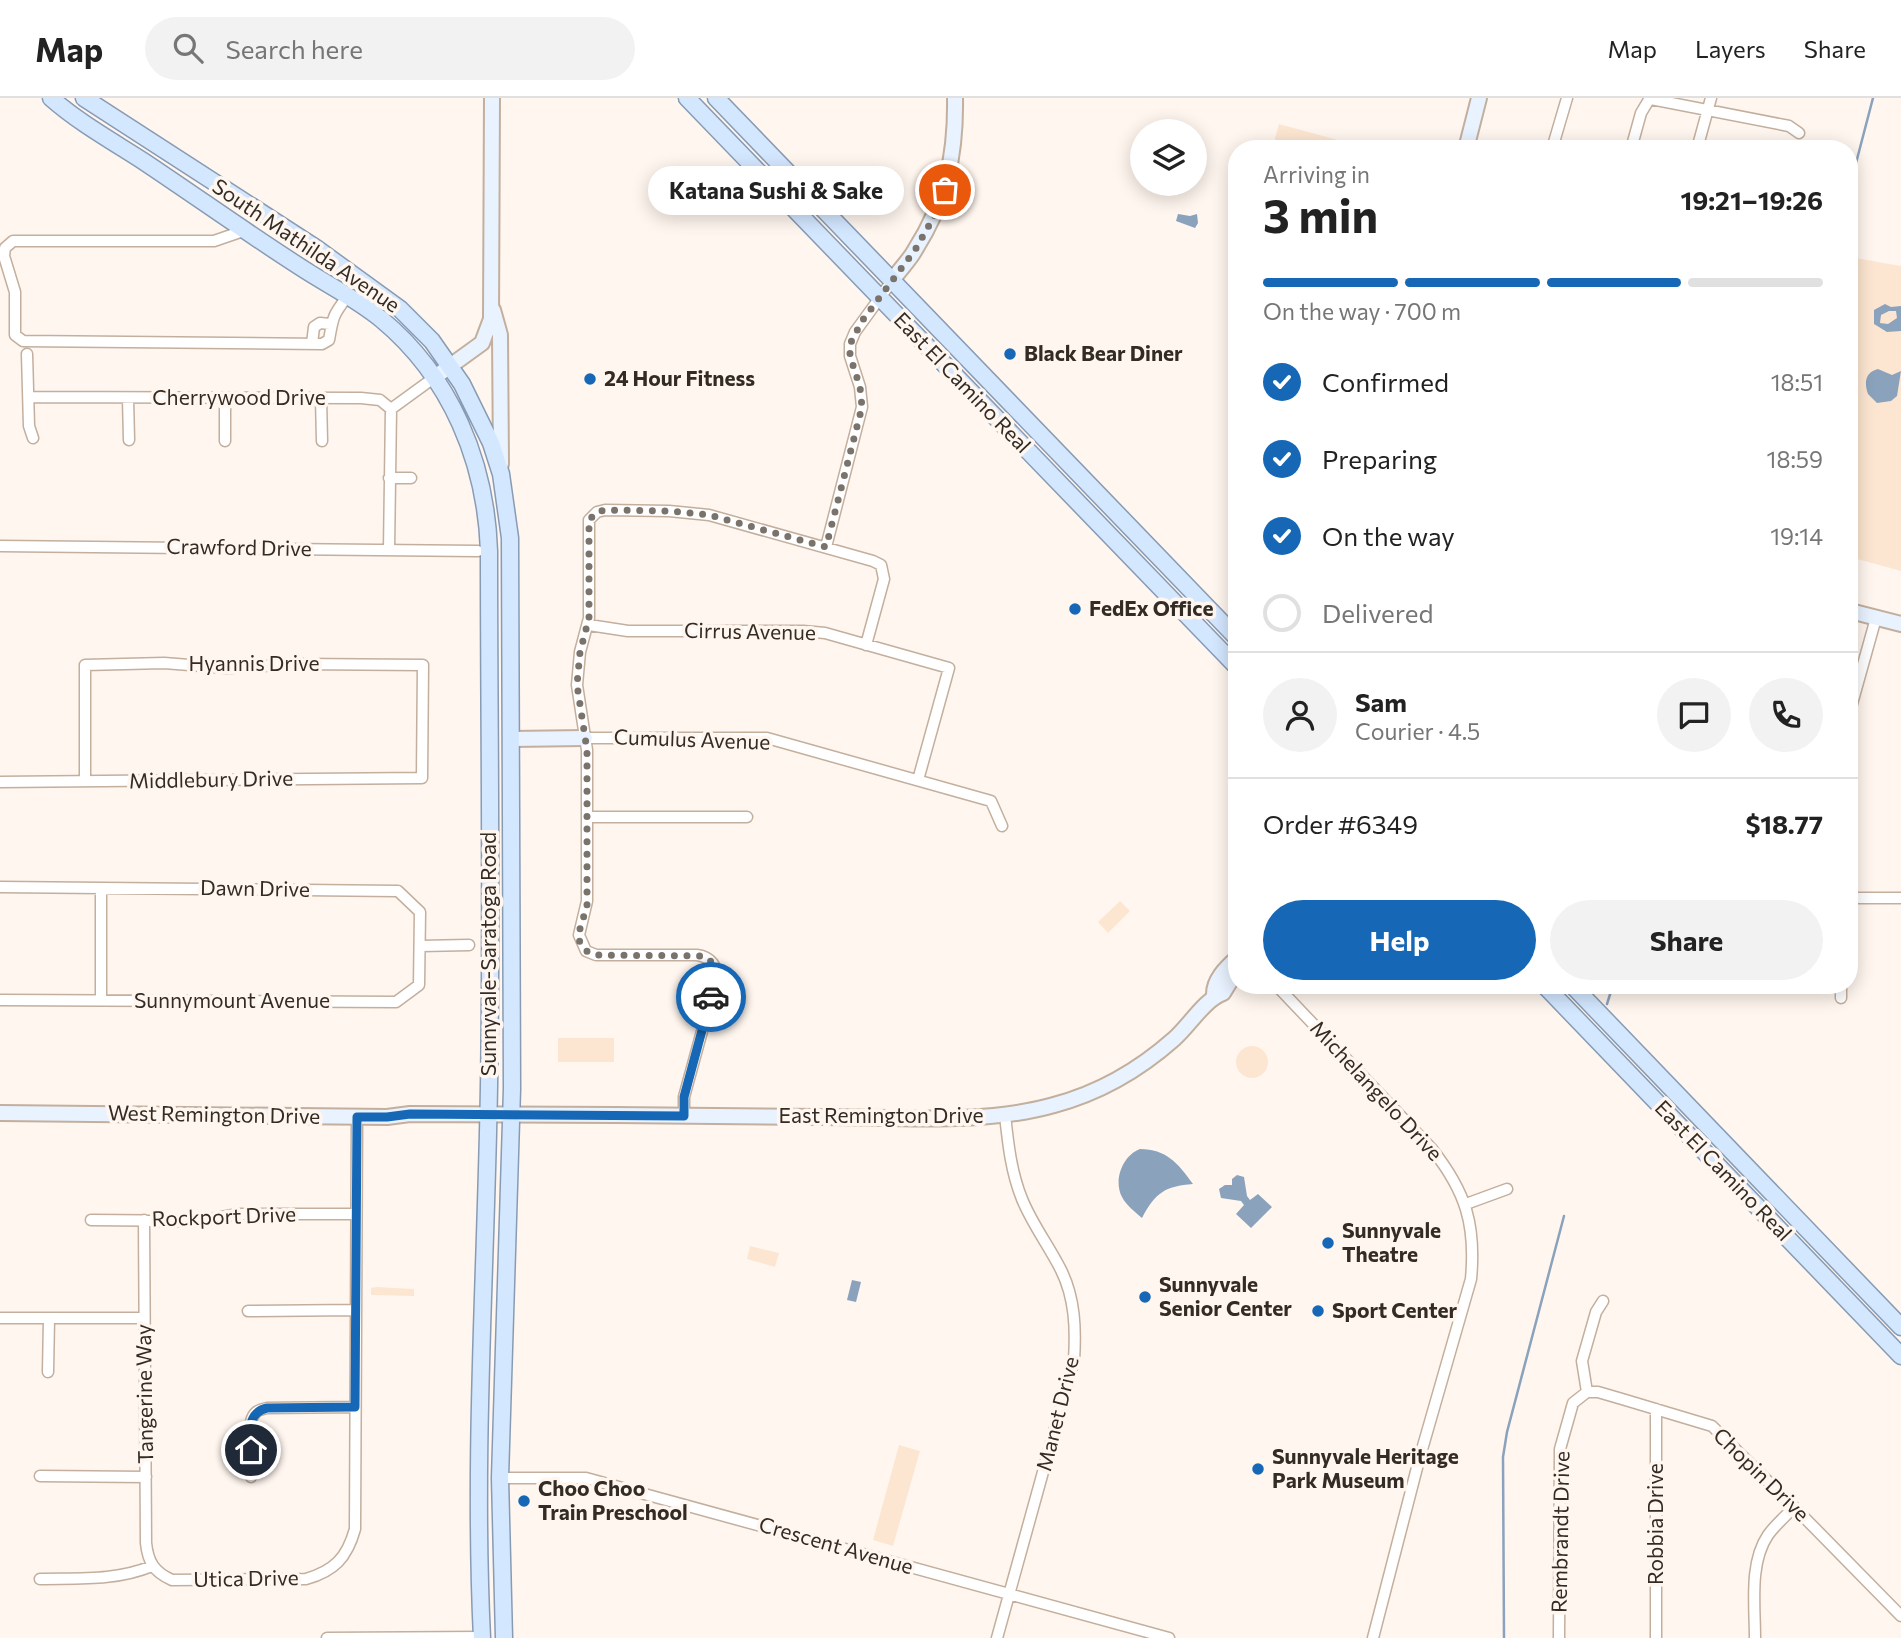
<!DOCTYPE html>
<meta charset="utf-8">
<style>
:root{--surface:#fff;--page:#f2f2f2;--text:#222;--muted:#767676;--line:#e0e0e0;--accent:#1668b6}
body{margin:0;font-family:Commissioner,sans-serif;background:var(--page);color:var(--text);height:100vh;display:flex;flex-direction:column;font-size:26px;white-space:nowrap}
*{box-sizing:border-box;margin:0}
p{font-size:23px;color:var(--muted)}
.icon{flex:none;width:38px;height:38px;fill:none;stroke:currentColor;stroke-width:2;stroke-linecap:round;stroke-linejoin:round}
.map{position:relative;flex:1;overflow:hidden}
.details{position:absolute;left:1228px;top:42px;width:630px;height:854px;display:flex;flex-direction:column;background:var(--surface);border-radius:28px;box-shadow:0 4px 18px #0003}
.details>*{flex:none}
.fabs{position:absolute;left:1130px;top:21px;display:grid;gap:14px}
.fabs a{display:grid;place-items:center;width:77px;height:77px;border-radius:50%;background:var(--surface);box-shadow:0 4px 18px #0003;font-size:35px}
.pin{position:absolute;display:grid;place-items:center;width:60px;height:60px;color:#fff;margin:-30px;border:4px solid #fff;border-radius:50%;box-shadow:0 2px 7px #0007}
.courier{position:absolute;display:grid;place-items:center;width:70px;height:70px;margin:-35px;border:5px solid #1668b6;border-radius:50%;background:#fff;color:#222;box-shadow:0 2px 9px #0007}
.bubble{position:absolute;height:49px;border-radius:24px;background:var(--surface);box-shadow:0 4px 18px #0003;font-size:23px;font-weight:700;line-height:49px;text-align:center}
.overview em{font-style:normal;font-weight:700}
.overview div{display:flex;flex-direction:column-reverse}
.overview{display:flex;align-items:center;justify-content:space-between;height:119px;padding:0 35px}
h1{font-size:46px;font-weight:700;line-height:52px}
.bar{display:grid;grid-template-columns:repeat(4,1fr);gap:10px 7px;align-content:center;height:84px;padding:0 35px}
.bar i{height:9px;border-radius:5px;background:var(--line)}
.bar .on{background:var(--accent)}
.bar p{grid-column:span 4}
.line{display:flex;align-items:center;gap:18px;padding:0 35px;border-top:2px solid var(--line)}
.line div{flex:1}
.round{display:grid;place-items:center;flex:none;width:74px;height:74px;border-radius:37px;background:var(--page)}
ol{padding:0 35px;list-style:none}
li{display:flex;align-items:center;gap:21px;height:77px}
li p{margin-inline-start:auto}
li .icon{padding:7px;border-radius:50%;background:var(--accent);color:#fff;stroke-width:4}
li:last-child{color:var(--muted)}
li i{width:38px;height:38px;border:4px solid var(--line);border-radius:50%}
.primary-button{display:flex;gap:14px;margin-top:auto;padding:14px 35px}
.primary-button a{flex:1;height:80px;border-radius:42px;background:var(--accent);color:#fff;font-size:28px;font-weight:700;line-height:80px;text-align:center}
.primary-button a+a{background:var(--page);color:var(--text)}
header{display:flex;align-items:center;gap:42px;box-sizing:border-box;height:98px;padding:0 35px;background:var(--surface);border-bottom:2px solid var(--line)}
header strong{font-size:33px}
nav{display:flex;gap:38px;margin-inline-start:auto;font-size:24px}
.search{width:490px;height:63px;background:var(--page);display:flex;align-items:center;gap:18px;box-sizing:border-box;padding:0 24px;border-radius:38px;color:var(--muted);font-size:26px}
.map>svg:first-child{display:block}
.green{fill:#fde6d1}
.water{fill:#8ba2bc;fill-rule:evenodd}
.lines{fill:none;stroke-linecap:round;stroke-linejoin:round}
.stream{stroke:#8ba2bc;stroke-width:2.5}
.street-casing{stroke:#c3af9e;stroke-width:13}
.secondary-casing{stroke:#c3af9e;stroke-width:18}
.primary-casing{stroke:#889bb3;stroke-width:19}
.street{stroke:#fff;stroke-width:10}
.secondary{stroke:#e9f3ff;stroke-width:14}
.primary{stroke:#d3e7ff;stroke-width:16}
.done{stroke:#7a736c;stroke-width:7;stroke-dasharray:0 12.6}
.route{stroke:#1668b6;stroke-width:9}
.poi-dot{fill:#1668b6;stroke:#fff6ef;stroke-width:2.5}
.labels{text-anchor:middle;stroke-width:7;stroke-linejoin:round;paint-order:stroke}
.street-label{font-size:21px;fill:#332c25;stroke:#fff6ef}
.poi-label{font-size:21px;font-weight:bold;fill:#332c25;stroke:#fff6ef;text-anchor:start}
</style>
<header>
<strong>Map</strong>
<div class="search"><svg class="icon" aria-label="search" viewBox="0 0 24 24"><circle cx="10" cy="10" r="6"/><path d="M15 15l6 6"/></svg>Search here</div>
<nav><a>Map</a><a>Layers</a><a>Share</a></nav>
</header>
<div class="map">
<svg width="1901" height="1540" viewBox="0 0 1901 1540">
<rect width="100%" height="100%" fill="#fff6ef"/>
<!-- green -->
<path class="green" d="M1279 26 1356 47 1355 51H1272Z
M1850 159 1901 168V473L1850 459Z
M1120 803 1130 813 1108 835 1098 824Z
M558 940H614V964H558Z
M1236 964a16 16 0 1 1 32 0a16 16 0 1 1-32 0Z
M750 1148 779 1155 775 1169 747 1161Z
M377 1189 414 1191V1198L371 1197V1190Z
M899 1347 920 1353 893 1448 873 1442Z"/>
<!-- water -->
<path class="water" d="M1178 116 1190 118 1197 116 1198 125 1195 130 1176 123Z
M1885 206 1891 209 1901 208V233L1887 234 1874 226V212ZM1889 213H1896L1897 220 1888 226 1880 225 1881 217Z
M1878 271 1892 277 1901 273 1897 298 1891 303 1877 305 1868 296C1864 285 1865 274 1878 271Z
M1140 1051C1166 1051 1178 1065 1193 1086 1165 1088 1155 1095 1142 1120 1135 1114 1126 1107 1122 1099 1113 1082 1123 1057 1140 1051Z
M1237 1077 1244 1079 1247 1098 1250 1102 1258 1096 1272 1109 1251 1130 1236 1116 1244 1107 1241 1103 1221 1100 1219 1091 1225 1087H1232V1081Z
M852 1182 861 1184 856 1204 847 1202Z"/>
<g class="lines">
<!-- stream -->
<path class="stream" d="M1850 88 1873 0
M1607 906 1613 887
M1504 1540 1503 1359 1507 1334 1564 1118"/>
<!-- street casing -->
<g class="street-casing">
<path id="street" d="M1651 1 1789 28 1799 35
M1552 51 1567 0
M1631 51 1641 15 1650 0
M1697 51 1711 0
M246 132 214 143H13L5 150 4 158 15 194V237L23 243 322 246 329 242C333 219 333 217 347 199
M312 246 314 229 320 225 330 226
M27 256 29 328 33 340
M29 299 361 300 380 302 391 311
M128 300 129 342
M225 300V343
M321 300 322 343
M391 311 435 279
M389 380H411
M0 448 478 453
M826 449 862 309 860 289 850 258V246L855 234 892 183
M389 452 391 311
M589 527 628 533H803L825 535 949 570 918 682
M1850 613 1876 520
M585 640H767L991 703 1002 728
M0 684 422 680 423 567 299 566 227 570 164 565 85 567V683
M587 719H747
M0 789 398 793 420 814 419 887 396 904 0 902
M1850 800H1901
M421 848 469 847
M1276 887 1432 1051C1466 1094 1476 1127 1471 1181L1419 1362 1373 1540
M1841 887V900
M101 902V790
M684 1018V999L716 882C718 868 711 859 697 857H596L586 853 579 837 587 803V652L577 587 580 554 589 520V422L597 414 605 412 669 413 709 417 873 463 881 467 884 481 866 547
M1466 1106 1507 1091
M91 1122 200 1123 238 1116H356
M144 1122 146 1445C148 1464 154 1474 172 1482L306 1481C334 1473 347 1460 355 1431L357 1019
M248 1213 356 1212
M0 1220H144
M48 1274 49 1221
M1587 1294H1598L1622 1301 1712 1328 1794 1409 1901 1518
M1587 1294 1582 1263 1596 1214 1603 1203
M1656 1311V1540
M40 1378 146 1379
M251 1379V1324C253 1314 258 1312 267 1310L355 1309
M500 1380H586L1169 1540
M40 1481C78 1480 116 1483 152 1468
M327 1540 482 1539
M997 1540 1074 1262C1076 1231 1075 1200 1061 1172 1049 1148 1032 1126 1022 1101 1011 1074 1008 1045 1005 1017
M1559 1540 1560 1351 1573 1305 1587 1294
M1755 1540C1755 1507 1749 1465 1768 1437 1775 1427 1786 1418 1794 1409"/>
</g>
<!-- secondary casing -->
<g class="secondary-casing">
<path id="secondary" d="M1466 51 1479 0
M892 183C899 172 909 163 915 152 946 103 956 58 955 0
M493 212 500 237 501 366
M435 279 482 245 491 221 492 0
M1850 513 1901 526
M511 641 585 640
M1214 898C1213 882 1226 870 1237 860
M0 1015 387 1019 410 1016C548 1016 685 1018 823 1019 896 1019 984 1027 1054 1007 1099 995 1139 972 1174 941 1190 927 1204 902 1223 895L1237 872"/>
</g>
<!-- primary casing -->
<g class="primary-casing">
<path id="primary" d="M51 0C78 24 112 43 143 63 197 99 250 137 305 172 330 188 358 202 381 221 451 279 486 364 489 453 489 632 492 810 489 988 486 1172 473 1356 482 1540
M84 0 316 150 400 211 432 243 462 286 491 345 501 376 510 440 512 991 500 1380 504 1540
M687 0 1237 569
M716 0 1237 540
M1544 887 1901 1258
M1572 887 1901 1229"/>
</g>
<!-- street -->
<use href="#street" class="street"/>
<!-- secondary -->
<use href="#secondary" class="secondary"/>
<!-- primary -->
<use href="#primary" class="primary"/>
</g>
<g class="lines">
<!-- done -->
<path class="done" d="M711 899C716 882 722 868 703 858L596 857C568 849 582 827 587 808V652L577 587 580 554 589 520V422L597 414 605 412 669 413 709 417 826 449 862 309 860 289 850 258V246L862 223 915 152 935 117 945 92"/>
<!-- route -->
<path class="route" d="M251 1352C251 1334 246 1315 267 1310L355 1309 357 1019H387L410 1016 684 1018V999L711 899"/>
</g>
<!-- markers -->
<g class="poi-dot">
<circle cx="1010" cy="256" r="7"/>
<circle cx="590" cy="281" r="7"/>
<circle cx="1075" cy="511" r="7"/>
<circle cx="1328" cy="1145" r="7"/>
<circle cx="1145" cy="1199" r="7"/>
<circle cx="1318" cy="1213" r="7"/>
<circle cx="1258" cy="1371" r="7"/>
<circle cx="524" cy="1403" r="7"/>
</g>
<g class="labels">
<!-- street labels -->
<g class="street-label">
<text transform="translate(306 148) rotate(34)" y="7">South Mathilda Avenue</text>
<text transform="translate(962 285) rotate(46)" y="7">East El Camino Real</text>
<text x="239" y="307">Cherrywood Drive</text>
<text transform="translate(239 450) rotate(1)" y="7">Crawford Drive</text>
<text transform="translate(750 534) rotate(1)" y="7">Cirrus Avenue</text>
<text x="254" y="573">Hyannis Drive</text>
<text transform="translate(692 642) rotate(2)" y="7">Cumulus Avenue</text>
<text transform="translate(211 682) rotate(-1)" y="7">Middlebury Drive</text>
<text transform="translate(255 791) rotate(1)" y="7">Dawn Drive</text>
<text transform="translate(489 856) rotate(-90)" y="7">Sunnyvale-Saratoga Road</text>
<text x="232" y="910">Sunnymount Avenue</text>
<text transform="translate(1376 993) rotate(47)" y="7">Michelangelo Drive</text>
<text transform="translate(214 1017) rotate(1)" y="7">West Remington Drive</text>
<text x="881" y="1025">East Remington Drive</text>
<text transform="translate(1723 1073) rotate(46)" y="7">East El Camino Real</text>
<text transform="translate(224 1119) rotate(-2)" y="7">Rockport Drive</text>
<text transform="translate(145 1296) rotate(-91)" y="7">Tangerine Way</text>
<text transform="translate(1058 1316) rotate(-76)" y="7">Manet Drive</text>
<text transform="translate(1761 1377) rotate(44)" y="7">Chopin Drive</text>
<text transform="translate(1656 1426) rotate(-90)" y="7">Robbia Drive</text>
<text transform="translate(1561 1434) rotate(-89)" y="7">Rembrandt Drive</text>
<text transform="translate(836 1448) rotate(16)" y="7">Crescent Avenue</text>
<text transform="translate(246 1481) rotate(-1)" y="7">Utica Drive</text>
</g>
<!-- poi labels -->
<g class="poi-label">
<text x="1024" y="263">Black Bear Diner</text>
<text x="604" y="288">24 Hour Fitness</text>
<text x="1089" y="518">FedEx Office</text>
<text x="1342" y="1140">Sunnyvale<tspan x="1342" dy="24">Theatre</tspan></text>
<text x="1159" y="1194">Sunnyvale<tspan x="1159" dy="24">Senior Center</tspan></text>
<text x="1332" y="1220">Sport Center</text>
<text x="1272" y="1366">Sunnyvale Heritage<tspan x="1272" dy="24">Park Museum</tspan></text>
<text x="538" y="1398">Choo Choo<tspan x="538" dy="24">Train Preschool</tspan></text>
</g>
</g>
</svg>
<div class="fabs">
<a><svg class="icon" aria-label="layers" viewBox="0 0 24 24"><path d="M12 4l9 5-9 5-9-5zM3 14l9 5 9-5"/></svg></a>
</div>
<div class="pin" style="left:945px;top:92px;background:#ea580c"><svg class="icon" aria-label="bag" viewBox="0 0 24 24"><path d="M5 8h14l-1 12H6zM9 8a3 3 0 0 1 6 0"/></svg></div>
<div class="pin" style="left:251px;top:1352px;background:#1f2937"><svg class="icon" aria-label="home" viewBox="0 0 24 24"><path d="M3 11l9-7 9 7M6 9v11h12V9"/></svg></div>
<div class="courier" style="left:711px;top:899px"><svg class="icon" aria-label="car" viewBox="0 0 24 24"><path d="M5 17H2v-5l4-1 3-4h7l3 4 3 1v5h-3M9 17h6M6 11h13"/><circle cx="7" cy="17" r="2"/><circle cx="17" cy="17" r="2"/></svg></div>
<div class="bubble" style="left:648px;top:68px;width:256px">Katana Sushi &amp; Sake</div>
<section class="details">
<div class="overview"><div><h1>3 min</h1><p>Arriving in</p></div><em>19:21–19:26</em></div>
<div class="bar"><i class="on"></i><i class="on"></i><i class="on"></i><i></i><p>On the way · 700 m</p></div>
<ol>
<li><svg class="icon" aria-label="check" viewBox="0 0 24 24"><path d="M5 12l5 5 9-10"/></svg>Confirmed<p>18:51</p></li>
<li><svg class="icon" aria-label="check" viewBox="0 0 24 24"><path d="M5 12l5 5 9-10"/></svg>Preparing<p>18:59</p></li>
<li><svg class="icon" aria-label="check" viewBox="0 0 24 24"><path d="M5 12l5 5 9-10"/></svg>On the way<p>19:14</p></li>
<li><i></i>Delivered</li>
</ol>
<div class="line" style="height:126px"><a class="round"><svg class="icon" aria-label="person" viewBox="0 0 24 24"><circle cx="12" cy="8" r="4"/><path d="M4 21q1-7 8-7t8 7"/></svg></a><div><b>Sam</b><p>Courier · 4.5</p></div><a class="round"><svg class="icon" aria-label="chat" viewBox="0 0 24 24"><path d="M4 5h16v11H9l-5 4z"/></svg></a><a class="round"><svg class="icon" aria-label="phone" viewBox="0 0 24 24"><path d="M5 4h4l2 5-3 2q2 4 5 5l2-3 5 2v4C11 20 4 13 5 4z"/></svg></a></div>
<div class="line" style="height:91px"><div>Order #6349</div><b>$18.77</b></div>
<div class="primary-button"><a>Help</a><a>Share</a></div>
</section>
</div>
